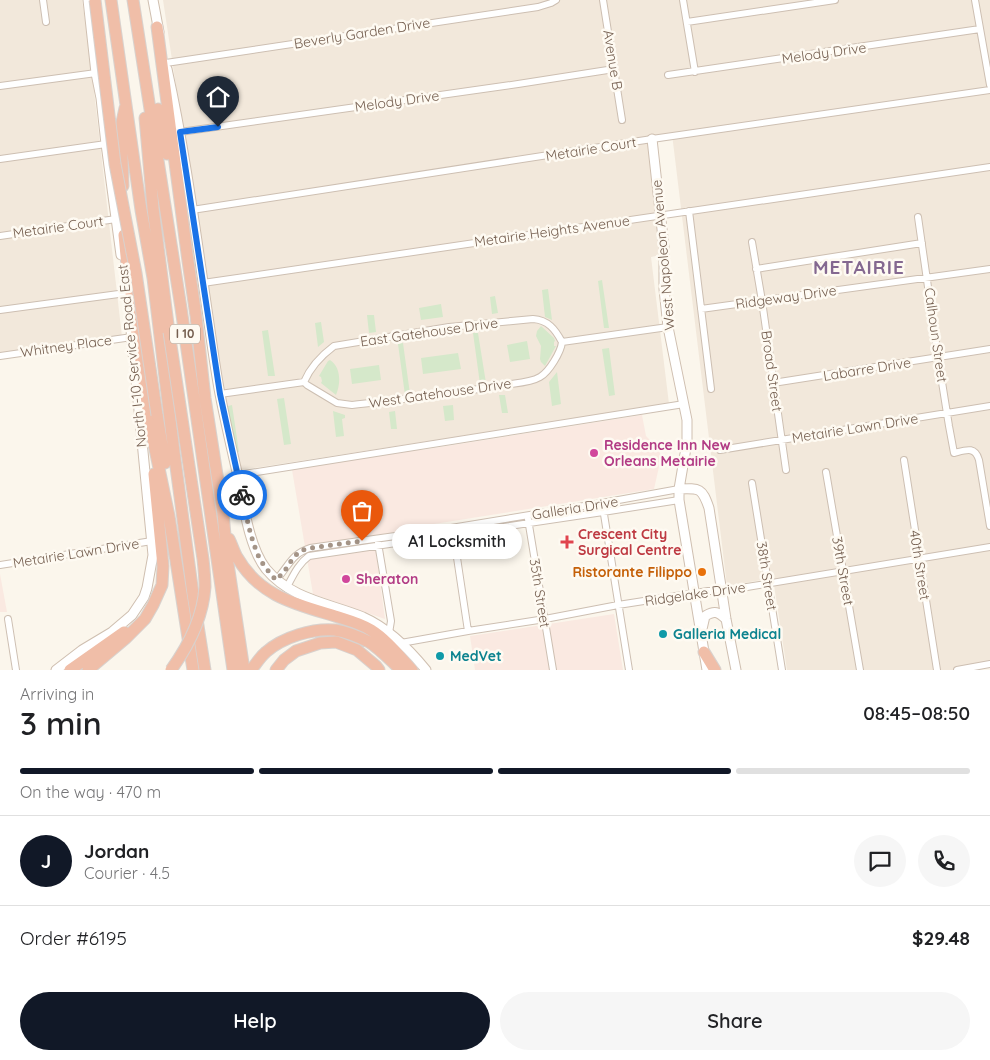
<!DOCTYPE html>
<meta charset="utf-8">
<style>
:root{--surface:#fff;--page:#f6f6f6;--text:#202124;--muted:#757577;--line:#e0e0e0;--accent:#111827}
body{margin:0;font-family:Quicksand,sans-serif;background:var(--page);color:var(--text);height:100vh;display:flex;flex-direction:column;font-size:19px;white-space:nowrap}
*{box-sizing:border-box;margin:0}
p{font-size:16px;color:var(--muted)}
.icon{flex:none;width:28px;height:28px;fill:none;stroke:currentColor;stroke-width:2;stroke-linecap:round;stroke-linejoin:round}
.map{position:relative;height:670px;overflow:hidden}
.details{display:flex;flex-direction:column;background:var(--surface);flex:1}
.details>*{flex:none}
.pin{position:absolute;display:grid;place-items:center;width:42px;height:42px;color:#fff;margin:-51px -21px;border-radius:50% 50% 50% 0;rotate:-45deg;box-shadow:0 0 5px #0007}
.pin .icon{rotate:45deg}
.courier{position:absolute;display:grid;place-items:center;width:50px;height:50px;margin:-25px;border:4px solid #1a73e8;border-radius:50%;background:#fff;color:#222;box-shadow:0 1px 6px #0007}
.bubble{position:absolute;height:35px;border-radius:18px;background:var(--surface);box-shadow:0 2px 8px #0003;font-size:16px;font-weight:600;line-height:35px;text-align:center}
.headline em{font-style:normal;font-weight:600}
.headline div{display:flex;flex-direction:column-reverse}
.headline{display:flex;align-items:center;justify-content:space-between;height:85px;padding:0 20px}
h1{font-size:32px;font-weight:600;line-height:38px}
.bar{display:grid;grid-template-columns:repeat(4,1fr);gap:8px 5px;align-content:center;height:60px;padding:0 20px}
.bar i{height:6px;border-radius:4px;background:var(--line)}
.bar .active{background:var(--accent)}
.bar p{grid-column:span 4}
.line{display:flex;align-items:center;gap:12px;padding:0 20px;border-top:1px solid var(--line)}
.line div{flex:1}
.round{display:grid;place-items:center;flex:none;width:52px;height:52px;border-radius:26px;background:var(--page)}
.button{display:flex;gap:10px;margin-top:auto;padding:10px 20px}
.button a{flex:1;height:58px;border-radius:30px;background:var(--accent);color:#fff;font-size:20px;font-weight:600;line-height:58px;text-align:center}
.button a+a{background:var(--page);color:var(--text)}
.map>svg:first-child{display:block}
.residential{fill:#f2e8db}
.commercial{fill:#fae9e1}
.green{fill:#d5e8ca}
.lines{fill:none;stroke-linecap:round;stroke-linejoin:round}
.street-casing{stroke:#cdbfb2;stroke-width:8}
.secondary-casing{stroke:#cfbfb0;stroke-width:11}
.highway-casing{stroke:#d8d2ce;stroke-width:13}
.street{stroke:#fff;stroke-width:6}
.secondary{stroke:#fff;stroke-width:9}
.highway{stroke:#f0bea8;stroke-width:11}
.highway-bridge-casing{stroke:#d8d2ce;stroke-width:13;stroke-linecap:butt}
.highway-bridge{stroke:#f0bea8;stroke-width:11}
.done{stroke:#a49487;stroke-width:5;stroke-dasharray:0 9}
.route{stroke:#1a73e8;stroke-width:6}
.hotel-dot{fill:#d1479c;stroke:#fefaf2;stroke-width:2}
.health-dot{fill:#e0444e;stroke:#fefaf2;stroke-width:2}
.food-dot{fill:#e8710a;stroke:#fefaf2;stroke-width:2}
.culture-dot{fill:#0f9aa8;stroke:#fefaf2;stroke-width:2}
.labels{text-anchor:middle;stroke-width:5;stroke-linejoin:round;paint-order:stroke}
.shield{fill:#fefaf2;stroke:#9e8e81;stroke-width:1}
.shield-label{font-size:12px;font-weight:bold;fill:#755f50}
.street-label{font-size:14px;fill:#755f50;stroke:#fefaf2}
.hotel-label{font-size:14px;font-weight:bold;fill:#b23c85;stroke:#fefaf2;text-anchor:start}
.health-label{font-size:14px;font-weight:bold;fill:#be3a42;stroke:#fefaf2;text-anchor:start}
.food-label{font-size:14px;font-weight:bold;fill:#c56008;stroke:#fefaf2;text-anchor:end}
.culture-label{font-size:14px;font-weight:bold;fill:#0d838f;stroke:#fefaf2;text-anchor:start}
.district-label{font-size:19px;font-weight:bold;letter-spacing:1px;fill:#846890;stroke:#fefaf2}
</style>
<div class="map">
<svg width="990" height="670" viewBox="0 0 990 670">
<rect width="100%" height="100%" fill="#fbf6ec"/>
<!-- residential -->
<path class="residential" d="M0 0H82L89 47 122 337 0 355Z
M163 0H990V666L964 670H787L773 578 727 586 672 134 648 137 661 255 651 257 669 404 234 471Z"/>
<!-- commercial -->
<path class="commercial" d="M642 415 646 436 659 449 661 458 654 489 434 524 423 530 374 538 385 619 313 594 291 464 409 445 422 450Z
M0 574 7 612H0Z
M614 614 623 670H475L470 636Z"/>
<!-- green -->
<path class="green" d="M602 280 609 328H604L598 281Z
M548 289 552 320 545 317 542 290Z
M495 296 498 313 492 314 490 297Z
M441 304 443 317 421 320 419 308Z
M367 315H374L376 332 369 333Z
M321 322 324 342 318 347 315 323Z
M541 326 554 338 555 341 554 342V346H556L545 366 541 362 540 359 541 346 536 336 537 331Z
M268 330 275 376H268L262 331Z
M473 333H478L486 383 480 384Z
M527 341 530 359 510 362 507 345Z
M403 343 410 394 405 395 398 344Z
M609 348 615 395 609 396 602 349Z
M458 353 461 369 423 374 421 358Z
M330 360C341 367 341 383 336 395L321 383 322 381 321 377 319 376 328 361Z
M379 365 381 380 352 384 350 369Z
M557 372 561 404 552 406 549 382Z
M499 395H505L508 413H502Z
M284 398 291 444 284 445 277 399Z
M232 405 239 452H234L228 415V406Z
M453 405 454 420 445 421 443 406Z
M333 411 345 415V418L342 419 344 436 336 437Z
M395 411 397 429H391L389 412Z"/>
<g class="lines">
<!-- street casing -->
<g class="street-casing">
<path id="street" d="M43 0 46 22
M603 0 622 120
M683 0 695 72
M975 0 990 85
M687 22 835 0
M166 63 538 7 551 3 556 0
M668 75 980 29
M0 86 96 73
M180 132 518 84 614 69
M0 159 106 144
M192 210 652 139 990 90
M689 211 711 389
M918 217 938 357 949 426 954 453C966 450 975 446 979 460L990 526
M0 236 116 219
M752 242 762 301 786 470
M756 269 922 243
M203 283 990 167
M701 309 990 269
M0 310 126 293
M562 342 668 327
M0 356 132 337
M304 382C310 368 322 355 334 346L449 327 533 319C548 320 555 329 562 342
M304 382 307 385 337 403 352 405C402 399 453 394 503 385 515 383 530 383 540 377 549 372 561 352 562 342
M773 383 990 349
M220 394 304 382
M720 450 990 406
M904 460 937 670
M826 472 860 670
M238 475 684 404
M752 483 782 670
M603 508 629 670
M528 519 553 670
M453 531 468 631
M378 543 391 621 389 633
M0 565 152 541
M276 580C289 566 291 554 310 548L445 529 602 503 679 489
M287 587C293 576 298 564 309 556L603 512 679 500
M8 619 16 670
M401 643 468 631 545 619 618 605 708 591H715L723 593 747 587 990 547
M957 670 990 664"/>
</g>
<!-- secondary casing -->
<g class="secondary-casing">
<path id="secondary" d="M88 0 96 73 101 98 106 144 121 255
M153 0 159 32
M167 69C186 155 197 243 210 330 213 351 216 373 220 394 225 420 231 446 237 472 243 500 248 546 266 569 291 599 328 603 363 617 388 628 409 649 426 670
M652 139 664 247V289L668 327 687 420V442L679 489V500L707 670
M679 489C700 488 702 488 709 508L726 619 736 670
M702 629 705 616C715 610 718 612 726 619
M56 670 82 650 112 632 132 615 144 597 147 588 153 555 135 369 133 353 131 330"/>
</g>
<!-- highway casing -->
<g class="highway-casing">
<path id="highway" d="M111 0 141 210 153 278 174 452 193 594 205 670
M133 0 181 308 233 670
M157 27 188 261 196 316 205 398 223 513 227 557 244 670
M158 109 167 154
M145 118 153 208 169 332
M123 186 121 127 125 108
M124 235 127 266 151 430 169 516 193 670
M157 415 165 463
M229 539C232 545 234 552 237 557 259 596 295 604 335 616 347 620 360 623 371 630 387 640 399 656 412 670
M704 652 715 670
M70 670 124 632
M88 670 126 638 145 619 153 605 162 585 163 566 154 474
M251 670C256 664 260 657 266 652 283 637 313 628 335 630 347 632 359 637 369 642 380 649 391 661 401 670
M276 670 284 660 296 651 320 643 336 642 357 650 376 666 379 670"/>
</g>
<!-- street -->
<use href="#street" class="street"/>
<!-- secondary -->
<use href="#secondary" class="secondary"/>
<!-- highway -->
<use href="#highway" class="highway"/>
<!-- highway-bridge casing -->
<g class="highway-bridge-casing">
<path id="highway-bridge" d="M95 0 115 164 136 273 157 415
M169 332 203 559C204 568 205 578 205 587 203 618 189 645 171 670"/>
</g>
<!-- highway-bridge -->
<use href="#highway-bridge" class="highway-bridge"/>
</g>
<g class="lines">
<!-- done -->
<path class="done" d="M242 495C246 513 249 532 256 550 260 562 268 571 276 580L284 572 293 558 300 551 310 548 362 541"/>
<!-- route -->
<path class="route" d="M218 127 180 132 220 394 242 495"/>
</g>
<!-- markers -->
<g class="hotel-dot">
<circle cx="594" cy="453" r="5"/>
<circle cx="346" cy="579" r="5"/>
</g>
<path class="health-dot" d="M564.5 534.5h5v5h5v5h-5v5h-5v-5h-5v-5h5z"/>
<circle class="food-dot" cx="702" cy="572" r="5"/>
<g class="culture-dot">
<circle cx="663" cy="634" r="5"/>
<circle cx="440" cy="656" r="5"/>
</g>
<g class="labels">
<!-- shield labels -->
<rect class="shield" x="170" y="324.5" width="30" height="19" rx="4"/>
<g class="shield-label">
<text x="185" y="338">I 10</text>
</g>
<!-- street labels -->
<g class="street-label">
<text transform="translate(362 33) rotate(-9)" y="5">Beverly Garden Drive</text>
<text transform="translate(824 53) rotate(-8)" y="5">Melody Drive</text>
<text transform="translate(613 60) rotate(81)" y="5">Avenue B</text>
<text transform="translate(397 101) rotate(-8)" y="5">Melody Drive</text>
<text transform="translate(591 149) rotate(-9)" y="5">Metairie Court</text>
<text transform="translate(58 227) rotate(-8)" y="5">Metairie Court</text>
<text transform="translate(552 231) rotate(-8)" y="5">Metairie Heights Avenue</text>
<text transform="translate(663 255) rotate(-95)" y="5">West Napoleon Avenue</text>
<text transform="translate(786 297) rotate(-8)" y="5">Ridgeway Drive</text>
<text transform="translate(429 332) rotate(-8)" y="5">East Gatehouse Drive</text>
<text transform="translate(936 335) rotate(82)" y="5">Calhoun Street</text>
<text transform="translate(66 346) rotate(-8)" y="5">Whitney Place</text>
<text transform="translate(132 356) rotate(-96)" y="5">North I-10 Service Road East</text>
<text transform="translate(867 369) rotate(-9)" y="5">Labarre Drive</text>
<text transform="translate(772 371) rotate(82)" y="5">Broad Street</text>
<text transform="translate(440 393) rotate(-8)" y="5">West Gatehouse Drive</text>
<text transform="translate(855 428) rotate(-9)" y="5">Metairie Lawn Drive</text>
<text transform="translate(575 508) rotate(-9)" y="5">Galleria Drive</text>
<text transform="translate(76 553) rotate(-9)" y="5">Metairie Lawn Drive</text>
<text transform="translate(920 565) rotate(81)" y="5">40th Street</text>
<text transform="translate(843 571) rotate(80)" y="5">39th Street</text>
<text transform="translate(767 576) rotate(81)" y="5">38th Street</text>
<text transform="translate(540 593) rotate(81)" y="5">35th Street</text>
<text transform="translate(695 594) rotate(-8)" y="5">Ridgelake Drive</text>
</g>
<!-- hotel labels -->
<g class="hotel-label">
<text x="604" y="450">Residence Inn New<tspan x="604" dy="16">Orleans Metairie</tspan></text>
<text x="356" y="584">Sheraton</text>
</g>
<!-- health labels -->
<g class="health-label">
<text x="578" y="539">Crescent City<tspan x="578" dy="16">Surgical Centre</tspan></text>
</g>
<!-- food labels -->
<g class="food-label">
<text x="692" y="577">Ristorante Filippo</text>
</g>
<!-- culture labels -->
<g class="culture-label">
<text x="673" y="639">Galleria Medical</text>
<text x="450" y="661">MedVet</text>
</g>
<!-- district labels -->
<g class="district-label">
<text x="859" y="274">METAIRIE</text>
</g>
</g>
</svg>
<div class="pin" style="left:362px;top:541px;background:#ea580c"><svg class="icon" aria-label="bag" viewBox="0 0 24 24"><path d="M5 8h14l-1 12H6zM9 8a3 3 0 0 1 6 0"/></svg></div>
<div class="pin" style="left:218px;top:127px;background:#1f2937"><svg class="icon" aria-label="home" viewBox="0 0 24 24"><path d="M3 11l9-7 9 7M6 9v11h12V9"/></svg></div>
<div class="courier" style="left:242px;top:495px"><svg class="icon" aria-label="bike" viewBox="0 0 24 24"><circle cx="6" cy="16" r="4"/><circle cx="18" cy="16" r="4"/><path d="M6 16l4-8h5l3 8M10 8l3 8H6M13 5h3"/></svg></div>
<div class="bubble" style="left:392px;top:524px;width:130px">A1 Locksmith</div>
</div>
<section class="details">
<div class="headline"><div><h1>3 min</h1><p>Arriving in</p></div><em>08:45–08:50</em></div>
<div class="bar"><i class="active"></i><i class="active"></i><i class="active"></i><i></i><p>On the way · 470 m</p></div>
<div class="line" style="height:90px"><b class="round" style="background:var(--accent);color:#fff">J</b><div><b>Jordan</b><p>Courier · 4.5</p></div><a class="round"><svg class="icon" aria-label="chat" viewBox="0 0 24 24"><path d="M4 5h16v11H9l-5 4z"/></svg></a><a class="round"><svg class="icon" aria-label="phone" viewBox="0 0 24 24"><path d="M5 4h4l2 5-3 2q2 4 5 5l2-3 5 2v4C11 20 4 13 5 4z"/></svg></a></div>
<div class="line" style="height:65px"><div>Order #6195</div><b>$29.48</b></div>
<div class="button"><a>Help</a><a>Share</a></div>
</section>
